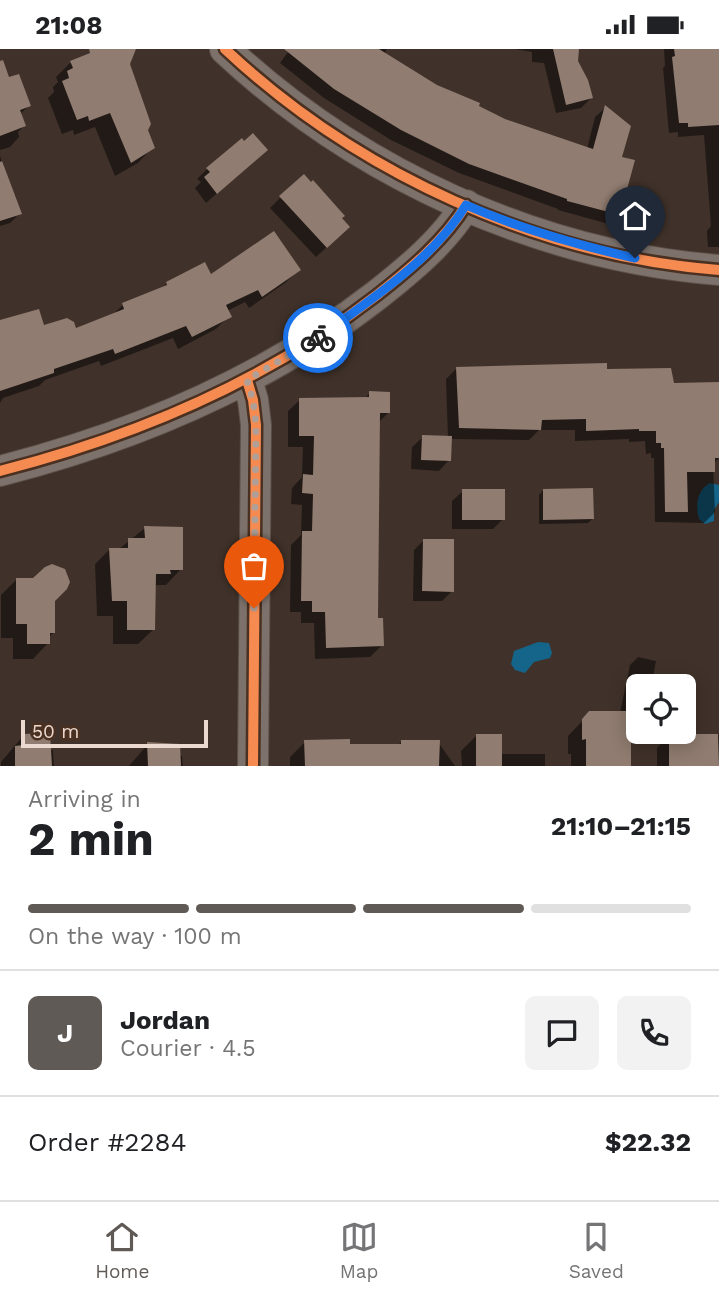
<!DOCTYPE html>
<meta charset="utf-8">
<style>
:root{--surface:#fff;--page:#f2f2f2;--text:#202124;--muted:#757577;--line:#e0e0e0;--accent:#605a57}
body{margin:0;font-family:"Work Sans",sans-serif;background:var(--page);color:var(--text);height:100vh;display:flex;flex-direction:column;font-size:26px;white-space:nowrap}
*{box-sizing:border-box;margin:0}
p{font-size:23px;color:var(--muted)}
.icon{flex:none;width:38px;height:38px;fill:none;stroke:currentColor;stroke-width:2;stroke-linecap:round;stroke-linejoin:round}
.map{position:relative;height:717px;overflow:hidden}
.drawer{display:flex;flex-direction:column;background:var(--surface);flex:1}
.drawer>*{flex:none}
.controls{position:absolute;left:626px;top:625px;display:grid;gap:14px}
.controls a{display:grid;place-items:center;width:70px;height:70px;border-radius:10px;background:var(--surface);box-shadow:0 4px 18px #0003;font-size:35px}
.scale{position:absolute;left:21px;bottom:18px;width:187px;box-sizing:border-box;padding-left:7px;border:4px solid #ebd9d0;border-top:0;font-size:19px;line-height:24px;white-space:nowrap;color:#ebd9d0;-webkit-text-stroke:5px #4a3020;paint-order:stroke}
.pin{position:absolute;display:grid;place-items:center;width:60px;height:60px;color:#fff;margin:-72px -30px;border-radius:50% 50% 50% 0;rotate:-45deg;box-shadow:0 0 7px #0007}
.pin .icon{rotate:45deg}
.courier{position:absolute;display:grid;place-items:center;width:70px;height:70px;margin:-35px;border:5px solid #1a73e8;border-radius:50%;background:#fff;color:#222;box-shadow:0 2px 9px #0007}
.headline em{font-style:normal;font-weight:700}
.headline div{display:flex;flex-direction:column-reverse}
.headline{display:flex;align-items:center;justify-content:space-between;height:119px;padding:0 28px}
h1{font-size:46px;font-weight:700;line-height:52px}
.bar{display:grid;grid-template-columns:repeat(4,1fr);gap:10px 7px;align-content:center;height:84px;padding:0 28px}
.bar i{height:9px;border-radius:5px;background:var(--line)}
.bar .selected{background:var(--accent)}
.bar p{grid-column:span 4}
.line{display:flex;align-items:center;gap:18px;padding:0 28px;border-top:2px solid var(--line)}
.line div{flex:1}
.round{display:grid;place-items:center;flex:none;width:74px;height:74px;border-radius:10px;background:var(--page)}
.status{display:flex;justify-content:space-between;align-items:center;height:49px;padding:0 35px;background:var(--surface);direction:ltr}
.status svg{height:19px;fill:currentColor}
.tabs{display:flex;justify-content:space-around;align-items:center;height:98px;border-top:2px solid var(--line);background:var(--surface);font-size:19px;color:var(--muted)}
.tabs a{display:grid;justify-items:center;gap:4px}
.tabs .selected{color:var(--accent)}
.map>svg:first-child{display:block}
.water{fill:#156489}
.shadow{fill:#0007}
.building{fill:#907c70}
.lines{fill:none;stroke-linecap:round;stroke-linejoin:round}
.street-casing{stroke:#5d5049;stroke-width:32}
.street{stroke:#7c716b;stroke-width:30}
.cycleway-casing{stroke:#4a3020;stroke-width:15}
.cycleway{stroke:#f68b52;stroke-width:10}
.done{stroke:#af9f96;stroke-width:7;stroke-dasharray:0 12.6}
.route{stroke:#1a73e8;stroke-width:9}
</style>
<div class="status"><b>21:08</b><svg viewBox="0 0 49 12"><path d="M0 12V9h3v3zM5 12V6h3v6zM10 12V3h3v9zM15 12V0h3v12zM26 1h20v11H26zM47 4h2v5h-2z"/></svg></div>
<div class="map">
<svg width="719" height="717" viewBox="0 0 719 717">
<rect width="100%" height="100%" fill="#40322a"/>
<!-- water -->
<path class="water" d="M710 434 719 436V453L714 461V472L705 475 699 470C695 456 697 441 710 434Z
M538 593 549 594 552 604 550 609 534 613 525 624 515 621 511 615 514 602Z"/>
<!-- shadow -->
<path class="shadow" d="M100 0H130L128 15 153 98 138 114 115 127 95 78 74 86 73 81 62 85 48 49 54 43 53 38 58 33 56 28 71 13Z
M285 0H387L384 5 437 37 477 58 505 71 587 100 595 68 605 59 620 109 619 165 609 175 558 161V160L459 124 391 91 324 49 280 14 288 3Z
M515 0H578L577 13 591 49 581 59 556 64 544 14 532 13V3Z
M664 0H719V198H708L707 182 711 177 704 86 678 88V83L669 84 663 19 665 17Z
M0 33 29 57 20 65 24 77 18 83 19 88 10 98 0 101Z
M0 107 20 164 10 174 0 177Z
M255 111 206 154 195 139 201 133 197 130 207 120Z
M280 149 338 188 316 208 270 159Z
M298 221 285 234 249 259 245 253 227 262 229 267 216 280 178 300 173 289 101 317 99 312 45 331 39 337 3 349 0 354V273L74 281 111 267 123 256 161 240 167 234 210 228Z
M457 319 606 322 672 335H719V409L713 415 715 463 704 474 655 473 654 409H651V404L646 405 645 392 629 393V390L575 392V381H539L529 391 450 390 449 411 439 422 411 420 412 398 423 388 448 389 446 330Z
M370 344 388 364 379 373 377 571 382 596 370 608 315 610 314 574H301V563H290L291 496 301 486 302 456 291 455 292 439 302 428 303 398H288V362L300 351 364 350Z
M543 441 593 469 588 474 539 475V446Z
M463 442 503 470 493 480H452V452Z
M145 479 181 520 166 536H157L154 539V580L138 595H113V567H97L95 515 110 500H119Z
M424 491 452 542 442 552H413L414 501Z
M16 531H34L54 551V583L48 589V594L33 610H13V589H1V546Z
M638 608 656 612 652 633 682 637H639V664L629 663V717H571V705H568V687L590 664H620L630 616Z
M24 686 49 702 53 701 54 717H1V713Z
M669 686H719V717H657V699Z
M476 687 500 705H545V717H462L461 702Z
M402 692 438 693 455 717H290V708L305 693 348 697H397Z
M148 695 182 707 183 717H129Z"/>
<!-- building -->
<path class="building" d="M89 0H136L130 15 151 75 148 81 155 99 131 114 110 64 89 72 88 67 77 71 62 32 69 29 67 22 73 19 70 12 90 4Z
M284 0H379L437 36 480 54 479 57 505 70 593 100 605 56 631 77 622 108 635 111 620 166 567 152V150L469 115 401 81 334 40Z
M553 0H579L578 12 588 31 593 49 566 56Z
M674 0H719V76L688 78V74H679L672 8 675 7Z
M3 11 9 28 19 25 31 57 20 61 26 77 0 87V12Z
M253 84 268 101 217 145 204 128 210 123 206 119 242 89 244 92Z
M2 112 22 165 0 172V113Z
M304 125 311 133 313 131 345 167 342 169 350 178 327 199 279 147Z
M274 182 301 221 262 248 258 241 226 256 232 268 192 288 186 277 115 305 113 300 54 320V324L0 342V271L39 260 44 276 67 269 74 273 76 279 124 260 122 254 167 236 166 233 205 213 211 225Z
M607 314V320L671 319 674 334 719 333V409H715V423H687L688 463H665L664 399H661V394H656V382H639V380L586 382V370L542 371 541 381 459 379 456 318Z
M369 342 390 343V364H380L378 569H383L384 597 326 599 325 563H312V552H301L302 482H312L313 445 302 444 303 425 313 426 314 387H299V349L369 348Z
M422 386 452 387 451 412 421 411Z
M593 439 594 470 543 471V440Z
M462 440H505V471H462Z
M144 477 183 478V521H170L171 525H156L155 581H127V552H112L109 499H128V489H145Z
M423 490H454V543L422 542Z
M52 515 65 520 70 533 67 540 55 552V584H50V595H27V575H16V529H33L45 518Z
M589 662H631V717H586V690L582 691V670Z
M50 684 52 717H15V697L23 696V685Z
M476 685H502V717H476Z
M669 685H718L719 717H669Z
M350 690V695H401V691H440L439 717H305L304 691Z
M147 693 180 695 181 717H148Z"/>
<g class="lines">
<!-- street casing -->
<g class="street-casing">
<path id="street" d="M225 0C357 124 538 207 719 221
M247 331 253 351 256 376 253 717
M0 422C137 387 265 333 377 246 410 220 444 192 466 156"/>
</g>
<!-- street -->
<use href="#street" class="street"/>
<!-- cycleway casing -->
<g class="cycleway-casing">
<path id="cycleway" d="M225 0C357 124 538 207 719 221
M247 331 253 351 256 376 253 717
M0 422C137 387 265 333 377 246 410 220 444 192 466 156"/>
</g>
<!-- cycleway -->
<use href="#cycleway" class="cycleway"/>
</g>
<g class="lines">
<!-- done -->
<path class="done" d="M254 559 256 376 253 351 247 331 318 289"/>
<!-- route -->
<path class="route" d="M318 289C370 251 432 212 466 156 521 180 577 196 635 209"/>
</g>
</svg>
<div class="controls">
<a><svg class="icon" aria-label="locate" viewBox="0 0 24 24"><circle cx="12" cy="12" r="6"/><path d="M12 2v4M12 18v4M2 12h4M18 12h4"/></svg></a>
</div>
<div class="scale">50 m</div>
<div class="pin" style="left:254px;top:559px;background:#ea580c"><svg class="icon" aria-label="bag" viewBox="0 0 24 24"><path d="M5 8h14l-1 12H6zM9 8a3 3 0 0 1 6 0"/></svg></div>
<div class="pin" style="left:635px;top:209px;background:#1f2937"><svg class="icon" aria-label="home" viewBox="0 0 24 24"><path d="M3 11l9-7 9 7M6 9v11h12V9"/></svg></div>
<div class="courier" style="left:318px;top:289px"><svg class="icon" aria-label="bike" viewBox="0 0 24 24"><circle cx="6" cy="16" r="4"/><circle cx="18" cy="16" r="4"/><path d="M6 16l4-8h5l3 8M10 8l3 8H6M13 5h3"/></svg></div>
</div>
<section class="drawer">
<div class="headline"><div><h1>2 min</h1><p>Arriving in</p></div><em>21:10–21:15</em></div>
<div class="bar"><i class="selected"></i><i class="selected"></i><i class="selected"></i><i></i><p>On the way · 100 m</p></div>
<div class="line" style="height:126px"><b class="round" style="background:var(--accent);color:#fff">J</b><div><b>Jordan</b><p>Courier · 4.5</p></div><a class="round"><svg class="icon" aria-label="chat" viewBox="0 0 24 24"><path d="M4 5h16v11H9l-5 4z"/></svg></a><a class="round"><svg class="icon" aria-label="phone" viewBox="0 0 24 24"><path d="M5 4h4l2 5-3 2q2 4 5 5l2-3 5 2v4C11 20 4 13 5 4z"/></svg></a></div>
<div class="line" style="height:91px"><div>Order #2284</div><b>$22.32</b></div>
</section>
<nav class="tabs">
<a class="selected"><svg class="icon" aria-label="home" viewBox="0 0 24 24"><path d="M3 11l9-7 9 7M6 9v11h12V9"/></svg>Home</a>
<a><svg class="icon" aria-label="map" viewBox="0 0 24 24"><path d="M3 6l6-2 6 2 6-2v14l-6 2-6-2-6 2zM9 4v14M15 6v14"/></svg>Map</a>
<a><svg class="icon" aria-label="saved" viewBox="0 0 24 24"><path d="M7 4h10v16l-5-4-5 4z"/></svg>Saved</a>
</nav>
